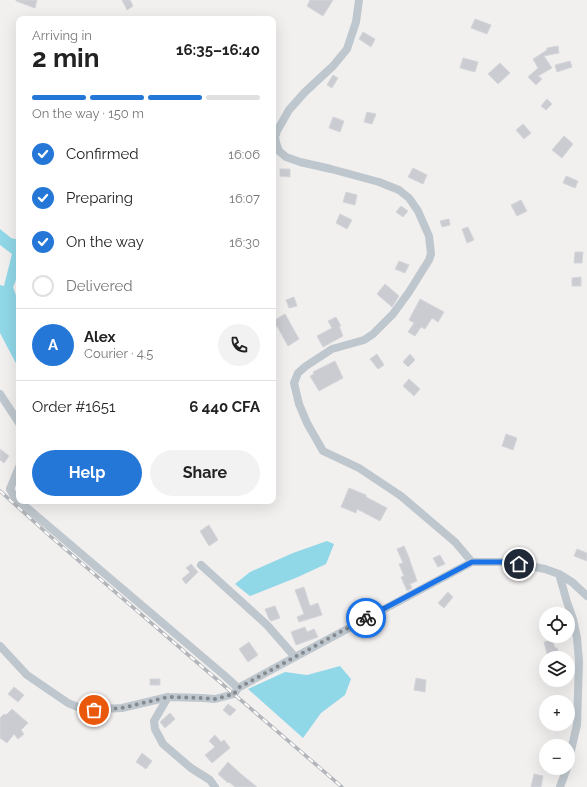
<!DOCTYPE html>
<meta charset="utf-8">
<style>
:root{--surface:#fff;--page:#f2f2f2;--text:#222;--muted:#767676;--line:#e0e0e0;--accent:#2477d7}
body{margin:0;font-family:Raleway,sans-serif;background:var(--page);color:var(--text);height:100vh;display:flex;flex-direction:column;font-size:15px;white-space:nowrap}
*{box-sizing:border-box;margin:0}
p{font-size:13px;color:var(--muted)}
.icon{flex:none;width:22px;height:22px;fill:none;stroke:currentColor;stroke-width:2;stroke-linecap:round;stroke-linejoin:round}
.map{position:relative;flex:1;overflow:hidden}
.drawer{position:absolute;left:16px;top:16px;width:260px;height:488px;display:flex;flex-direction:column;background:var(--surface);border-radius:8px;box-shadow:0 4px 16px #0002}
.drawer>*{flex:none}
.fabs{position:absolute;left:539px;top:607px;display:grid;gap:8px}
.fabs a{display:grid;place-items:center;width:36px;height:36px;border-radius:50%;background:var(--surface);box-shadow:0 4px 16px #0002;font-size:20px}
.pin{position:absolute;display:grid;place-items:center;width:34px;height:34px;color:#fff;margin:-17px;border:2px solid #fff;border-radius:50%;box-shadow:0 1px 4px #0007}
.courier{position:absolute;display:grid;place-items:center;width:40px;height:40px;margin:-20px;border:3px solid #1a73e8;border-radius:50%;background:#fff;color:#222;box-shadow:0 1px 5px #0007}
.headline em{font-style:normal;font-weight:700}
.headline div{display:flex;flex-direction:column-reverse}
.headline{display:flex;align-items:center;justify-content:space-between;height:68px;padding:0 16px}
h1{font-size:26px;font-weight:700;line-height:30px}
.bar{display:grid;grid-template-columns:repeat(4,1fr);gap:6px 4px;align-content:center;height:48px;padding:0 16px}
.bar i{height:5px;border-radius:3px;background:var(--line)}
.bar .current{background:var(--accent)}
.bar p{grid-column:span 4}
.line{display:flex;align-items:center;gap:10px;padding:0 16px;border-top:1px solid var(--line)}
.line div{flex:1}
.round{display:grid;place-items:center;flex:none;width:42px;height:42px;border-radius:21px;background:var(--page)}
ol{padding:0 16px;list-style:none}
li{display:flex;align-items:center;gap:12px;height:44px}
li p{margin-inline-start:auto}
li .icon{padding:4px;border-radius:50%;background:var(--accent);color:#fff;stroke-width:4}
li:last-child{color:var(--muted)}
li i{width:22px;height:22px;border:2px solid var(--line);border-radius:50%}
.cta{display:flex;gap:8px;margin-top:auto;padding:8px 16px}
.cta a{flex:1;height:46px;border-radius:24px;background:var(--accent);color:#fff;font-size:16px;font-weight:700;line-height:46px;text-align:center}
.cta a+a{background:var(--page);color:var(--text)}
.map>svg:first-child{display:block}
.water{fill:#90d7e7}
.building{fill:#caccd2;stroke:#d4d6da}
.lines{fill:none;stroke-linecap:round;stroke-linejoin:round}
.minor{stroke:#bec7cd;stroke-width:8}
.rail-casing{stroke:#b2b5b9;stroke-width:3.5}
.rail{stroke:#fff;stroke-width:2;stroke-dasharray:6;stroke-linecap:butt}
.done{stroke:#848a8f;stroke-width:4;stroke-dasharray:0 7.2}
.route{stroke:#1a73e8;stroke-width:5}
</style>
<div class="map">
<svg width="587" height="787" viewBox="0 0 587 787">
<rect width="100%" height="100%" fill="#f2efef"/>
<!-- water -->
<path class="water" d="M0 229 11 238 19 240V273L13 287 19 304V369L0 333V285L4 286 12 254 0 245Z
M327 541 334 544 326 564 298 577 250 596 235 584 250 572 293 553Z
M340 666 351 679 345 695 321 713 303 738 248 689 285 672 307 675Z"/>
<!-- building -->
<path class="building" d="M16 0H37L35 8 16 1Z
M122 0H130L133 6 127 10Z
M310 0H333L323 16 307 6Z
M475 19 491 25 487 34 471 28Z
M363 32 375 39 371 47 359 39Z
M558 46 559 53 544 56 552 68 538 76 542 79 536 85 528 77 538 68 533 59 547 50V48Z
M463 58 478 62 475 72 460 68Z
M570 61 572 67 557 72 555 65Z
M500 63 510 73 498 84 488 74Z
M333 75 338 78 332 88 327 85Z
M547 99 552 104 546 110 541 106Z
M367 112 376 114 372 124 364 122Z
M333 117 344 121 340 132 329 128Z
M523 124 531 133 524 139 516 130Z
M564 136 573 144 562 158 552 150Z
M413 168 427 175 423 184 408 177Z
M280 169H290V177L280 176Z
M566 176 578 181 575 188 563 183Z
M346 192 357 195 355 205 343 202Z
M521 200 527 211 517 216 511 205Z
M401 206 408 211 403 217 396 212Z
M340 214 352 220 347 229 336 223Z
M449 219 450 225 442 227 440 221Z
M468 227 474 240 467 243 462 229Z
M575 252H583L582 263H574Z
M399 261 409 265 405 273 395 269Z
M581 277V286H572V278Z
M385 284 399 296 392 307 377 294Z
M294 297 297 306 289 308 286 300Z
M420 299 444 312 438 322 432 318 425 329 421 327 415 336 408 332 414 323 409 320Z
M285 314 299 339 288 346 277 326 273 329V321Z
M336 317 341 326H339L343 336 323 347 317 336 332 328 328 321Z
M377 354 384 365 378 369 370 359Z
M410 354 415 360 408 367 403 362Z
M335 361 343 378 319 391 310 376 314 374 313 372Z
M409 379 420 389 414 396 403 386Z
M506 434 517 438 513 450 502 446Z
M0 449 9 456 4 463 0 460Z
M349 488 366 495V497L387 508 380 521 357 509 356 513 341 507Z
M209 525 218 540 209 546 200 531Z
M404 546 408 555 417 581 410 584 412 588 407 591 401 577 404 576 399 564 403 563 397 549Z
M577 549 587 553V561L574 556Z
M440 555 445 564 438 567 433 558Z
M191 564 198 572 186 584 182 579 190 572 186 568Z
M304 587 310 606 318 603 322 615 299 622 297 617 304 614 295 590Z
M448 592 453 597 444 608 438 603Z
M275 606 280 618 271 621 269 619 265 609Z
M305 627 307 632 314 629 318 637 296 645 291 632Z
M552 640 555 648H557L559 654 548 657 544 642Z
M249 642 258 655 248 662 239 649Z
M416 678 426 680 425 692 414 690Z
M150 679H160V685H150Z
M14 687 24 695 18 702 8 694Z
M228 704 236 710 230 716 223 710Z
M12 709 28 723 21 730 24 734 18 739 14 734 7 743 0 738V718L4 714 6 715Z
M170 713 175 719 165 728 160 722Z
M215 735 221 742 224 740 230 748 212 763 205 755 215 747 209 741Z
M142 753 152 761 146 769 136 762Z
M228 762 241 774 257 787H235L229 782 228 783 218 774Z
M534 774 543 776 541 787H531Z"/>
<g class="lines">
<!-- minor -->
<path class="minor" d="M359 0 356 22 347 49 333 66 305 92 289 110 277 131 275 137 276 143 279 151 286 157 300 162 331 169 379 182 399 190 409 198 418 211 429 236 431 254 429 260 409 292 393 314 373 334 364 340 332 349 306 366 298 373 294 383 299 404 307 423 323 451 359 468 401 496 455 542 472 562
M0 394 19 423
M19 467 10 489 15 498 19 501
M19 501 225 676 238 688
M201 565 267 625 295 657
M559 574 567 602 573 619 577 638 579 661 577 725 568 763
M0 646 27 675 68 703 85 710 122 708 168 697 202 698 215 699 234 694 238 688 295 657 472 562H509L545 569 559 574 572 582 587 596
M168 697 154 721 155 729 163 744 191 768 210 780 215 787
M560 787 567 768"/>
<!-- rail casing -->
<g class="rail-casing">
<path id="rail" d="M0 491 50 536 342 787"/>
</g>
<!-- rail -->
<use href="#rail" class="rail"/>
</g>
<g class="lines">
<!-- done -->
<path class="done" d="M94 710 122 708 168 697 202 698 215 699 234 694 238 688 295 657 366 618"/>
<!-- route -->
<path class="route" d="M366 618 472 562H509L519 564"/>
</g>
</svg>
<div class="fabs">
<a><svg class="icon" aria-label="locate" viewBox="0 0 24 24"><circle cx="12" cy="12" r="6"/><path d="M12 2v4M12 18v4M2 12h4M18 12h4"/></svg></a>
<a><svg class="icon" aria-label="layers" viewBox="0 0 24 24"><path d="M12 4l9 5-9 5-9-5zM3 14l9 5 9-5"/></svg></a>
<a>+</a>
<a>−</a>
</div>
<div class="pin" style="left:94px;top:710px;background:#ea580c"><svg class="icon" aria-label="bag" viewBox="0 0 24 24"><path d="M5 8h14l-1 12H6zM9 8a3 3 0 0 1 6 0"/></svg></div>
<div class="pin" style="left:519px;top:564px;background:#1f2937"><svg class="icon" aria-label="home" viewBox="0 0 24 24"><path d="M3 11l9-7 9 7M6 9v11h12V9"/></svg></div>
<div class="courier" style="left:366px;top:618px"><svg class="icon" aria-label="bike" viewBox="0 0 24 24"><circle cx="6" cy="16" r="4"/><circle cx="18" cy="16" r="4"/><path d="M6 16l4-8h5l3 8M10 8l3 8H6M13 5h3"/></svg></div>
<section class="drawer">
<div class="headline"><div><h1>2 min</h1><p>Arriving in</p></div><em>16:35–16:40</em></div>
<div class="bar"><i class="current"></i><i class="current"></i><i class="current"></i><i></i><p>On the way · 150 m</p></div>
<ol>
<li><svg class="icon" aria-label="check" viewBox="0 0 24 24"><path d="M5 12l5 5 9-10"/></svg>Confirmed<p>16:06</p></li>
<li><svg class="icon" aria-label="check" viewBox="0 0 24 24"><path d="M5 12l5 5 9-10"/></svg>Preparing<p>16:07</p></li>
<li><svg class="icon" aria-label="check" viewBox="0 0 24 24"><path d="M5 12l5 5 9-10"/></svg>On the way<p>16:30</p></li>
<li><i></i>Delivered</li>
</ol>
<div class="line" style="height:72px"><b class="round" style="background:var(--accent);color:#fff">A</b><div><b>Alex</b><p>Courier · 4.5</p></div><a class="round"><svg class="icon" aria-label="phone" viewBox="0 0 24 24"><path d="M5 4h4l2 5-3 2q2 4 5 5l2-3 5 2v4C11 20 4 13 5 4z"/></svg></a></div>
<div class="line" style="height:52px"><div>Order #1651</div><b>6 440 CFA</b></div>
<div class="cta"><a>Help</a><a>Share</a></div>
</section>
</div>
